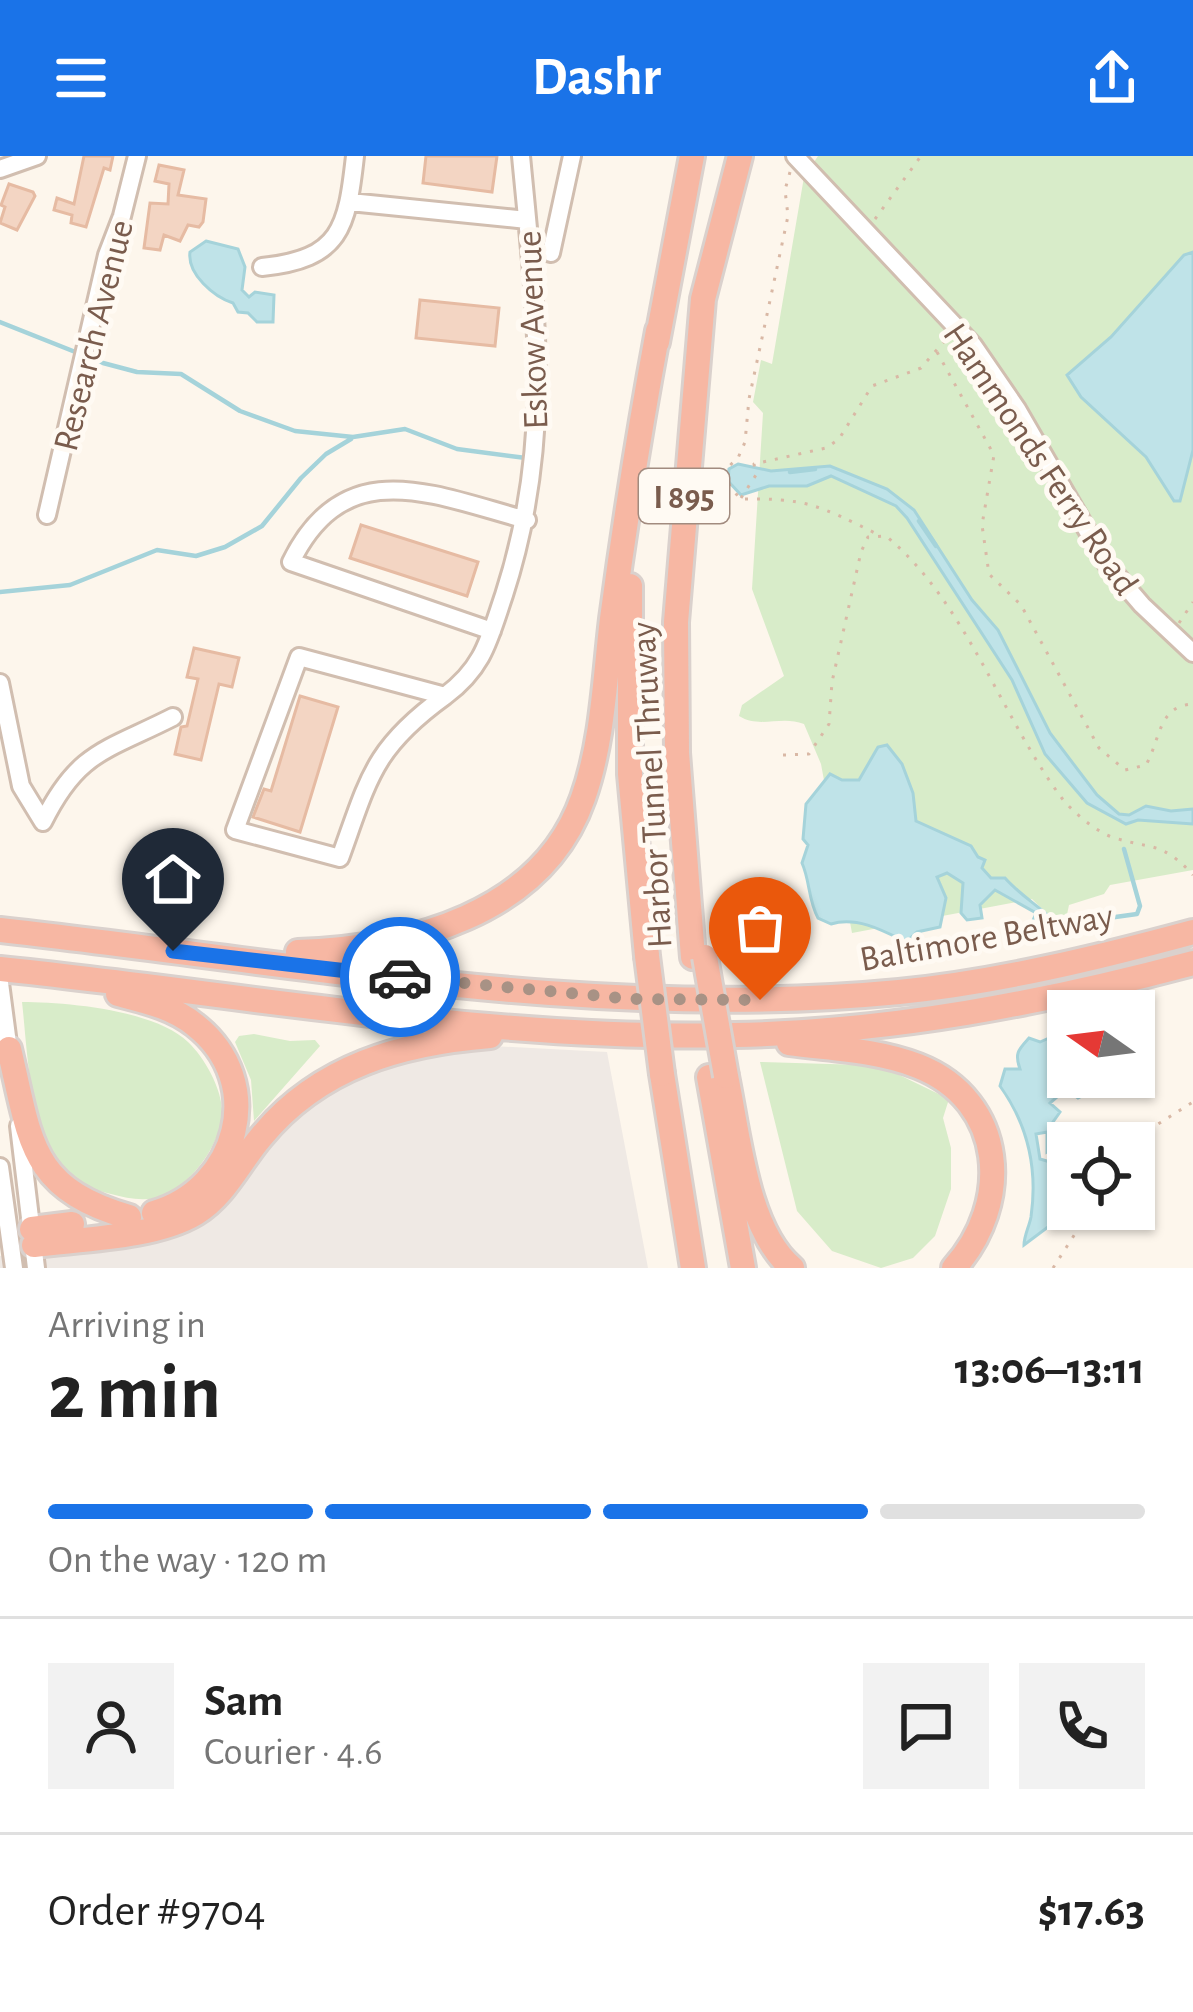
<!DOCTYPE html>
<meta charset="utf-8">
<style>
:root{--surface:#fff;--page:#f2f2f2;--text:#222;--muted:#767676;--line:#e0e0e0;--accent:#1a73e8}
body{margin:0;font-family:"Alegreya Sans",sans-serif;background:var(--page);color:var(--text);height:100vh;display:flex;flex-direction:column;font-size:45px;white-space:nowrap}
*{box-sizing:border-box;margin:0}
p{font-size:39px;color:var(--muted)}
.icon{flex:none;width:66px;height:66px;fill:none;stroke:currentColor;stroke-width:2;stroke-linecap:round;stroke-linejoin:round}
.map{position:relative;height:1112px;overflow:hidden}
.sheet{display:flex;flex-direction:column;background:var(--surface);flex:1}
.sheet>*{flex:none}
.needle{width:78px;rotate:284deg}
.fabs{position:absolute;left:1047px;top:834px;display:grid;gap:24px}
.fabs a{display:grid;place-items:center;width:108px;height:108px;border-radius:0px;background:var(--surface);box-shadow:0 3px 9px #0004;font-size:60px}
.pin{position:absolute;display:grid;place-items:center;width:102px;height:102px;color:#fff;margin:-123px -51px;border-radius:50% 50% 50% 0;rotate:-45deg;box-shadow:0 0 12px #0007}
.pin .icon{rotate:45deg}
.courier{position:absolute;display:grid;place-items:center;width:120px;height:120px;margin:-60px;border:9px solid #1a73e8;border-radius:50%;background:#fff;color:#222;box-shadow:0 3px 15px #0007}
.overview em{font-style:normal;font-weight:700}
.overview div{display:flex;flex-direction:column-reverse}
.overview{display:flex;align-items:center;justify-content:space-between;height:204px;padding:0 48px}
h1{font-size:78px;font-weight:700;line-height:90px}
.bar{display:grid;grid-template-columns:repeat(4,1fr);gap:18px 12px;align-content:center;height:144px;padding:0 48px}
.bar i{height:15px;border-radius:9px;background:var(--line)}
.bar .on{background:var(--accent)}
.bar p{grid-column:span 4}
.line{display:flex;align-items:center;gap:30px;padding:0 48px;border-top:3px solid var(--line)}
.line div{flex:1}
.round{display:grid;place-items:center;flex:none;width:126px;height:126px;border-radius:0px;background:var(--page)}
header{display:flex;justify-content:space-between;align-items:center;height:156px;padding:0 48px;background:var(--accent);color:#fff;font-size:54px;font-weight:700}
.map>svg:first-child{display:block}
.industrial{fill:#efe9e4}
.green{fill:#d8ecc9}
.water{fill:#bfe3e8;stroke:#a5d3da;stroke-width:3}
.lines{fill:none;stroke-linecap:round;stroke-linejoin:round}
.stream{stroke:#a5d3da;stroke-width:4.5}
.building{fill:#f3d5c3;stroke:#e6bba3;stroke-width:3}
.minor-casing{stroke:#d1beb0;stroke-width:22}
.highway-casing{stroke:#dad1cd;stroke-width:30}
.path{stroke:#d9b8a5;stroke-width:3;stroke-dasharray:3 9;stroke-linecap:butt}
.minor{stroke:#fff;stroke-width:16}
.highway{stroke:#f7b7a3;stroke-width:24}
.highway-bridge-casing{stroke:#dad1cd;stroke-width:30;stroke-linecap:butt}
.highway-bridge{stroke:#f7b7a3;stroke-width:24}
.done{stroke:#a89285;stroke-width:12;stroke-dasharray:0 21.6}
.route{stroke:#1a73e8;stroke-width:15}
.labels{text-anchor:middle;stroke-width:10;stroke-linejoin:round;paint-order:stroke}
.shield{fill:#fffaf3;stroke:#a28b7f;stroke-width:3}
.shield-label{font-size:33px;font-weight:bold;fill:#7a5c4d}
.street-label{font-size:36px;fill:#7a5c4d;stroke:#fffaf3}
</style>
<header><svg class="icon" aria-label="menu" viewBox="0 0 24 24"><path d="M4 6h16M4 12h16M4 18h16"/></svg>Dashr<svg class="icon" aria-label="share" viewBox="0 0 24 24"><path d="M12 15V3M7 8l5-5 5 5M5 13v7h14v-7"/></svg></header>
<div class="map">
<svg width="1193" height="1112" viewBox="0 0 1193 1112">
<rect width="100%" height="100%" fill="#fdf6ec"/>
<!-- industrial -->
<path class="industrial" d="M454 888 607 896 648 1112H0V1100L130 1084 266 987 340 923Z"/>
<!-- green -->
<path class="green" d="M818 0H1193V714L1110 729 1104 738 1069 749 1065 768 1052 763 1032 743 852 777 821 608 804 568C781 559 760 573 739 560L742 549 784 520 752 433 763 257 753 246 761 204 772 208 804 21Z
M22 846C66 846 155 854 188 886 205 902 224 936 222 960 219 992 187 1034 156 1042 140 1045 126 1042 111 1038 90 1033 70 1024 58 1005 28 957 28 900 22 846Z
M254 878 290 885 315 884 320 890 254 965 251 924 235 886 239 880Z
M760 906 863 909 887 913 949 943 943 962 951 992V1033L935 1080 913 1102 881 1112 832 1095 797 1055Z"/>
<!-- water -->
<path class="water" d="M206 85 238 93 245 111 242 134 249 141 255 136 274 139 273 166H257L248 157 238 156 233 147C214 141 187 118 190 96Z
M1193 96V294L1180 345H1174L1146 301 1081 241 1067 219 1111 181 1184 99Z
M738 308 771 315 830 310 887 333 914 354 972 444 998 474 1050 577 1097 639 1119 658 1129 659 1146 650 1171 655 1193 653V668L1138 664 1126 668 1087 647 1045 598 1012 524 907 362 896 350 831 320 807 330H769L741 339 728 325 729 313Z
M887 589 902 608 913 637 916 665 971 690 978 701 985 704 982 712 991 722H1005C1019 738 1036 748 1052 763L1061 764 1067 769 1066 777 1031 781 1029 774 1036 757 995 734 980 749 982 762 967 764 961 757 963 727 947 717 937 721 946 742 940 771 917 776 906 786C884 775 857 760 831 768L818 762C808 743 810 725 802 707L808 689 803 683 806 648 830 618 842 624H859L878 591Z
M1056 879 1068 880V921H1124L1120 930 1110 926 1078 942 1066 933 1050 947 1060 956 1053 966 1057 980 1053 993 1047 996V976L1036 978 1040 1003 1057 1008 1068 1053H1072L1024 1089C1024 1080 1029 1071 1031 1061 1038 1012 1028 969 1000 930L1005 913H1020C1014 897 1019 893 1029 882L1040 886Z"/>
<g class="lines">
<!-- stream -->
<path class="stream" d="M0 166 103 207 137 216 181 218 240 255 295 275 353 281 405 273 457 293 526 302
M790 316 815 313
M919 365 936 390
M0 436 70 429 157 394 196 400 225 391 262 370 301 322 326 298 351 283
M1065 768 1137 758 1140 750 1124 693"/>
</g>
<!-- building -->
<path class="building" d="M84 0H113L110 14 104 12 86 71 71 67 72 59 54 54 57 42 74 48Z
M426 0H497L492 36 423 27Z
M159 9 184 14 178 39 206 43 203 66 199 71 188 69 180 85 164 79 160 94 144 92 150 47 168 48 169 28 155 25Z
M9 28 33 36 35 40 17 74 0 67 5 51 1 49Z
M420 144 499 152 495 190 416 182Z
M361 369 478 406 467 440 350 402Z
M194 492 239 502 232 531 219 528 201 604 175 598 181 571 187 570 198 523 187 521Z
M300 540 338 551 300 676 253 661 264 633 271 635Z
M151 679 166 681 165 691 189 696 186 716 159 709 158 726 141 724Z"/>
<g class="lines">
<!-- minor casing -->
<g class="minor-casing">
<path id="minor" d="M795 0 973 189 1017 253 1106 407 1142 449 1193 497
M0 13 37 0
M350 46 527 64
M551 97 572 0
M262 111C341 103 347 72 355 0
M47 359 107 99 122 60 137 0
M492 475 291 406C345 296 433 339 527 364
M299 501 445 540C373 592 369 622 340 702L235 674Z
M0 527 21 630 43 666C78 595 106 595 173 561
M445 540C484 511 489 483 504 439 554 285 536 157 521 0
M0 827 10 903
M19 970 36 1112
M0 1011 14 1112"/>
</g>
<!-- highway casing -->
<g class="highway-casing">
<path id="highway" d="M657 186 692 0
M630 430V618L647 800
M0 774C297 807 599 865 899 836 998 826 1097 802 1193 776
M298 796C408 792 542 759 583 642 603 586 605 521 612 463 625 366 640 271 658 175
M693 801 677 597 676 466 703 143 740 0
M0 813C243 838 489 885 735 879 891 876 1043 847 1193 807
M118 838C145 845 173 851 195 869 268 926 238 1033 154 1057
M789 887C832 893 877 894 918 910 1007 945 1012 1048 954 1112
M9 893C31 984 28 1032 129 1061
M662 918 693 1112
M726 920C738 977 746 1074 792 1112
M709 921 743 1112
M32 1073 72 1068
M34 1089C81 1083 155 1082 196 1057 225 1039 239 1007 261 981 319 910 402 887 490 880"/>
</g>
<!-- path -->
<path class="path" d="M790 16 785 34 788 60 749 243 745 286 738 302 727 312 726 324 740 343C806 342 818 349 877 378
M875 63 921 0
M937 196 994 299 982 369 989 418 1021 449 1099 592 1125 614 1146 609C1161 582 1158 550 1193 548
M741 342 756 319 754 308 826 292 839 283 872 230 921 212 948 181
M1179 467 1193 446
M783 599 809 598 829 568 832 526 861 396 868 381 886 380C965 445 1001 560 1061 641 1071 655 1097 676 1112 681 1151 694 1161 684 1193 719
M1128 987 1193 946
M1053 1112 1091 1053"/>
<!-- minor -->
<use href="#minor" class="minor"/>
<!-- highway -->
<use href="#highway" class="highway"/>
<!-- highway-bridge casing -->
<g class="highway-bridge-casing">
<path id="highway-bridge" d="M647 800 662 918
M705 801 726 920"/>
</g>
<!-- highway-bridge -->
<use href="#highway-bridge" class="highway-bridge"/>
</g>
<g class="lines">
<!-- done -->
<path class="done" d="M400 821 632 843 760 844"/>
<!-- route -->
<path class="route" d="M173 795 400 821"/>
</g>
<g class="labels">
<!-- shield labels -->
<rect class="shield" x="639" y="313" width="90" height="54" rx="9"/>
<g class="shield-label">
<text x="684" y="352">I 895</text>
</g>
<!-- street labels -->
<g class="street-label">
<text transform="translate(531 174) rotate(-92)" y="13">Eskow Avenue</text>
<text transform="translate(92 179) rotate(-76)" y="13">Research Avenue</text>
<text transform="translate(1042 302) rotate(56)" y="13">Hammonds Ferry Road</text>
<text transform="translate(650 629) rotate(-93)" y="13">Harbor Tunnel Thruway</text>
<text transform="translate(986 780) rotate(-10)" y="13">Baltimore Beltway</text>
</g>
</g>
</svg>
<div class="fabs">
<a><svg class="needle" viewBox="-14 -14 28 28"><path d="M0-13l5 13h-10z" fill="#e53935"/><path d="M0 13l5-13h-10z" fill="#767676"/></svg></a>
<a><svg class="icon" aria-label="locate" viewBox="0 0 24 24"><circle cx="12" cy="12" r="6"/><path d="M12 2v4M12 18v4M2 12h4M18 12h4"/></svg></a>
</div>
<div class="pin" style="left:760px;top:844px;background:#ea580c"><svg class="icon" aria-label="bag" viewBox="0 0 24 24"><path d="M5 8h14l-1 12H6zM9 8a3 3 0 0 1 6 0"/></svg></div>
<div class="pin" style="left:173px;top:795px;background:#1f2937"><svg class="icon" aria-label="home" viewBox="0 0 24 24"><path d="M3 11l9-7 9 7M6 9v11h12V9"/></svg></div>
<div class="courier" style="left:400px;top:821px"><svg class="icon" aria-label="car" viewBox="0 0 24 24"><path d="M5 17H2v-5l4-1 3-4h7l3 4 3 1v5h-3M9 17h6M6 11h13"/><circle cx="7" cy="17" r="2"/><circle cx="17" cy="17" r="2"/></svg></div>
</div>
<section class="sheet">
<div class="overview"><div><h1>2 min</h1><p>Arriving in</p></div><em>13:06–13:11</em></div>
<div class="bar"><i class="on"></i><i class="on"></i><i class="on"></i><i></i><p>On the way · 120 m</p></div>
<div class="line" style="height:216px"><a class="round"><svg class="icon" aria-label="person" viewBox="0 0 24 24"><circle cx="12" cy="8" r="4"/><path d="M4 21q1-7 8-7t8 7"/></svg></a><div><b>Sam</b><p>Courier · 4.6</p></div><a class="round"><svg class="icon" aria-label="chat" viewBox="0 0 24 24"><path d="M4 5h16v11H9l-5 4z"/></svg></a><a class="round"><svg class="icon" aria-label="phone" viewBox="0 0 24 24"><path d="M5 4h4l2 5-3 2q2 4 5 5l2-3 5 2v4C11 20 4 13 5 4z"/></svg></a></div>
<div class="line" style="height:156px"><div>Order #9704</div><b>$17.63</b></div>
</section>
